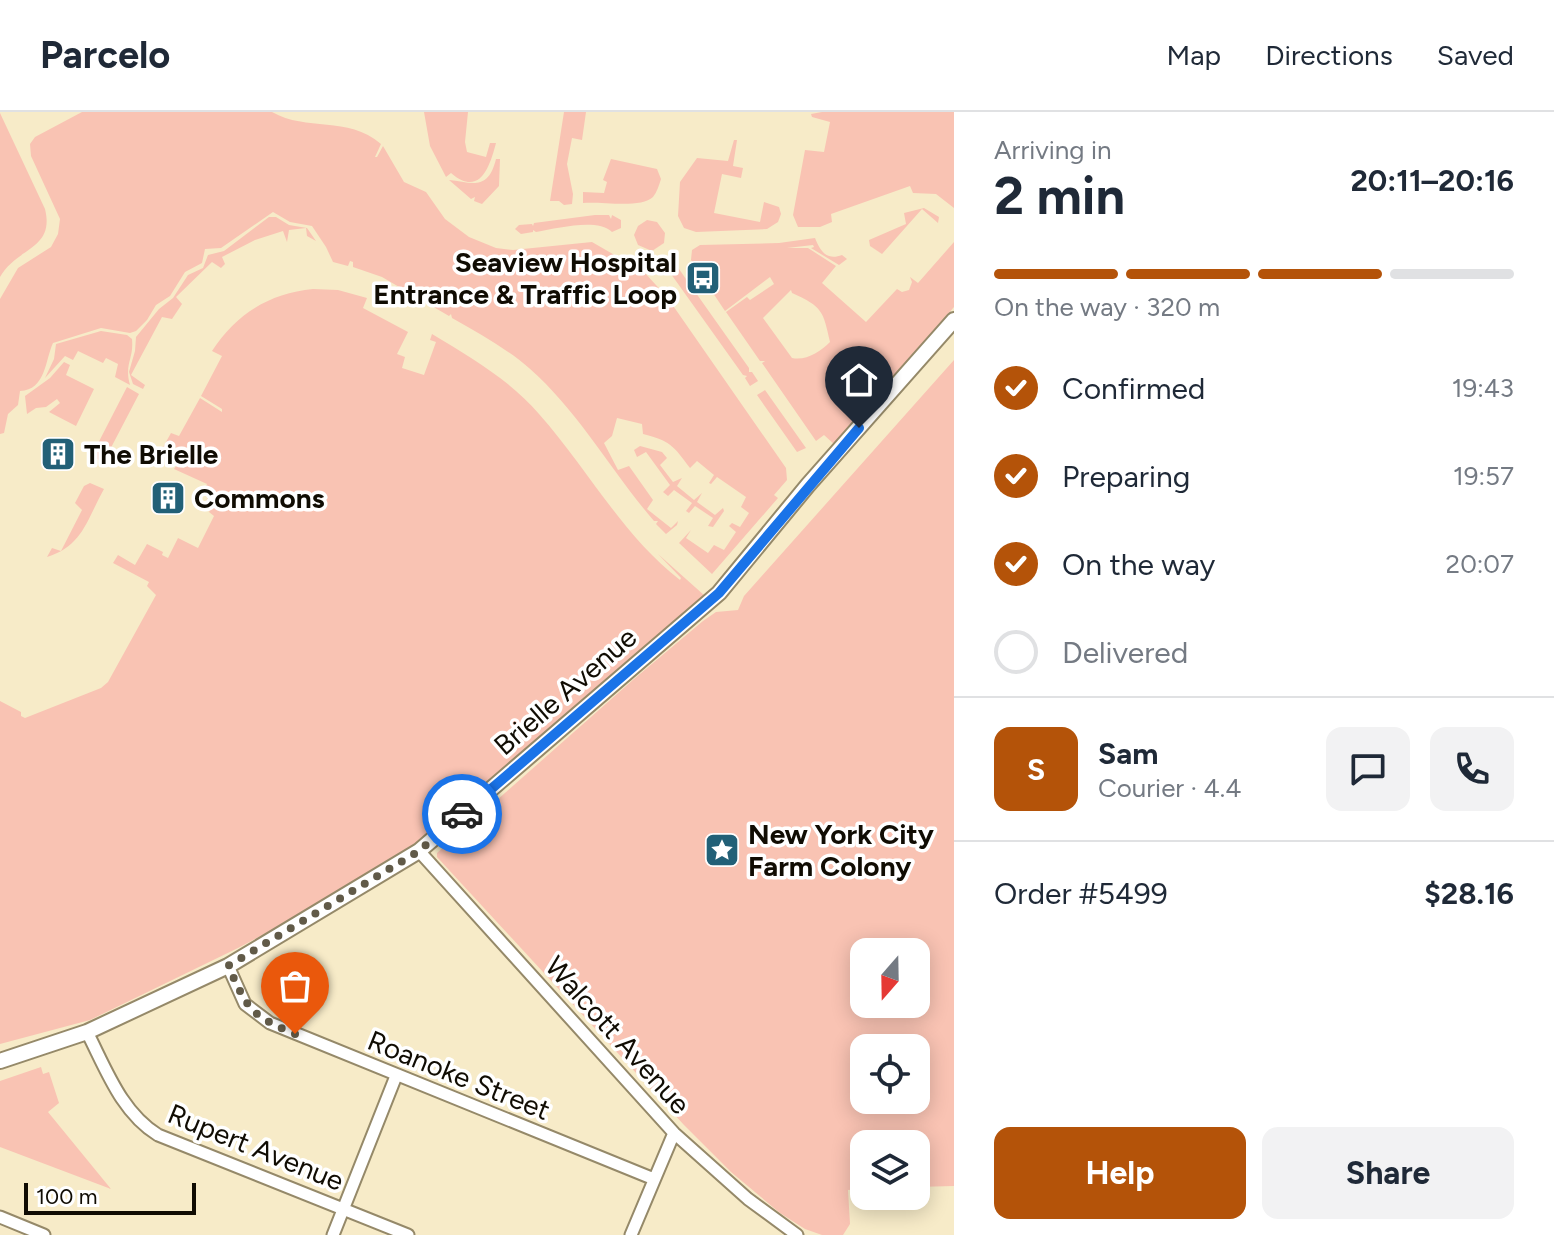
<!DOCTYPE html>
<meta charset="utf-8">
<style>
:root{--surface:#fff;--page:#f2f2f3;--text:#1f2937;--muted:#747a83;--line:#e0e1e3;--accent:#b45309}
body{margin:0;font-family:Figtree,sans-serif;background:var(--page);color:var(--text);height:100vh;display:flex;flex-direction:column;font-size:30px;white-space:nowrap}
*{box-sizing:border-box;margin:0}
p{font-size:26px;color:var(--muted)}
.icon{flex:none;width:44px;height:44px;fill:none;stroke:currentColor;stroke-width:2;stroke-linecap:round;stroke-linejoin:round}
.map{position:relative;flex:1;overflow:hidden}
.drawer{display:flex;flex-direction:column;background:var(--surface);width:600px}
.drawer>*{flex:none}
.needle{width:52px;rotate:200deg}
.fabs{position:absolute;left:850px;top:826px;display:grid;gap:16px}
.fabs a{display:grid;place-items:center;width:80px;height:80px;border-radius:16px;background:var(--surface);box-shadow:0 4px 20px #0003;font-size:40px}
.scale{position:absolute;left:24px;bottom:20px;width:172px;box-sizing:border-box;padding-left:8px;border:4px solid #100c03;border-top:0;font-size:22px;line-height:28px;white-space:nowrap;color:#100c03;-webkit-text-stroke:6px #fff;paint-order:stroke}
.pin{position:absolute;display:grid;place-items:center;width:68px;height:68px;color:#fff;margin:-82px -34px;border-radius:50% 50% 50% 0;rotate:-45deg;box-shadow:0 0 8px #0007}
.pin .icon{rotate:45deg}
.courier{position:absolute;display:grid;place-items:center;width:80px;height:80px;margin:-40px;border:6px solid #1a73e8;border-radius:50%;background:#fff;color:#222;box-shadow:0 2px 10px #0007}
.head em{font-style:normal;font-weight:700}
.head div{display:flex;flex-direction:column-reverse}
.head{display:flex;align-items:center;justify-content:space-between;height:136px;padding:0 40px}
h1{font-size:52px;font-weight:700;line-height:60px}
.bar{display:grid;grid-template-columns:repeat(4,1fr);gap:12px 8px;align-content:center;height:96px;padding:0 40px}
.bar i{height:10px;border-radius:6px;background:var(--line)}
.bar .selected{background:var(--accent)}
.bar p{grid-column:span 4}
.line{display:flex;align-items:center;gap:20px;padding:0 40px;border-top:2px solid var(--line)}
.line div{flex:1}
.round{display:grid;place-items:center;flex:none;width:84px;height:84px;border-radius:16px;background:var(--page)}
ol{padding:0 40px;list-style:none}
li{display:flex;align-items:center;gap:24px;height:88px}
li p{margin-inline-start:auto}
li .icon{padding:8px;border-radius:50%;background:var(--accent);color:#fff;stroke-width:4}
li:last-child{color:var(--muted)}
li i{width:44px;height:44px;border:4px solid var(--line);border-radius:50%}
.primary-button{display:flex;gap:16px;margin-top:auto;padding:16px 40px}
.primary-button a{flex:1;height:92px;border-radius:16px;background:var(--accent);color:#fff;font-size:32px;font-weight:700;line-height:92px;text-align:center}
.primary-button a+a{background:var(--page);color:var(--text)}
header{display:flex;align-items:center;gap:48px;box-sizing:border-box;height:112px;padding:0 40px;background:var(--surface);border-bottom:2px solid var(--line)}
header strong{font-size:38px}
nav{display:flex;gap:44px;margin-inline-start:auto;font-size:28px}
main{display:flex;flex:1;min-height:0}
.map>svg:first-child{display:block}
.green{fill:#f9c3b3;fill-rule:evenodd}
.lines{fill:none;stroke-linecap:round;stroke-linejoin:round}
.minor-casing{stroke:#958969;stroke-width:15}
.tertiary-casing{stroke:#958969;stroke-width:18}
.minor{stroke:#fff;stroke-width:11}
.tertiary{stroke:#fff;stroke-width:14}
.done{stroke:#615a48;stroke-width:8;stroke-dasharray:0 14.4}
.route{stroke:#1a73e8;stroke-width:10}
.labels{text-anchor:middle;stroke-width:7;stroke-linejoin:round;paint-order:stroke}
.poi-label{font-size:28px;font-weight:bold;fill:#100c03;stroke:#fff;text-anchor:start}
.street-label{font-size:28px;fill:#100c03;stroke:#fff}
</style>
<header>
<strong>Parcelo</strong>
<nav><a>Map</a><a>Directions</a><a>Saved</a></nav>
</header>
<main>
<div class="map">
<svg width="954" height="1123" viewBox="0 0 954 1123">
<rect width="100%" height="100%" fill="#f7ebc8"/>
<!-- green -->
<path class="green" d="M82 0H272C307 20 347 3 381 32L375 45H377L383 34 404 70 426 80 445 107 469 125 496 136 513 138 592 130 644 160 667 185 786 356 787 368 774 383 778 386 712 462 679 431 691 418 686 426 708 441 714 433 724 438 736 420 729 414 732 411 740 415 749 401 741 395 746 385 717 365 711 372 709 371 714 363 697 349 690 356C673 333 670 329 643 322L642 312 617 306 612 324 604 331 618 358 629 354 653 388 647 397 671 416 678 409 677 413 666 422 656 412 658 409H654C611 359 579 300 529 256 506 236 478 221 452 206L451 202 449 204 382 165 353 155V150L350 149 348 154 333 150 326 135 312 114 290 110 273 100 221 136 205 137 202 151 185 160 170 184 156 193 147 208 136 219 130 221 101 216 53 231C45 248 46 278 20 279L18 293 8 302 4 321 0 322V187L18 156 51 135 58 122 60 107 31 44 30 32 35 25Z
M424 0H468L465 30 467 40 486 45 490 31H496C490 54 480 86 451 61L446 65 430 34Z
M564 0H586L582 28 572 26 567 52 573 82 572 92 564 93 559 89H550Z
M822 0H954V96L936 82 913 81 910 74 831 102 832 110 820 115H798L793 103 805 38 824 40 830 10 812 5 811 2Z
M0 1 45 97C55 138 17 135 0 165Z
M734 28H737L733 54 743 56 741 66 722 62 714 101 760 110 764 90 779 95 781 102 778 110 767 117 696 120 684 116 678 104 680 70 697 46 728 49Z
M496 47H500L499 74 482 92 474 89 475 85 471 87 449 68C471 70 488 80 496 47Z
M611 47 657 57 661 67C659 73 657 80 653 85 641 97 600 89 583 91V80L604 81 607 70 603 68Z
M924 96 939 105 938 111 922 97 882 142 870 134 869 128 906 112 904 101Z
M595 103H609L611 107 612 103 621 108V116L612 120C597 106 559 116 536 120L533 118V120L521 122 515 117 519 113 532 112 533 114 534 111Z
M269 105H276L289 113 307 116 316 129 307 124 306 116 289 118 287 130 283 119 255 128 222 145 225 152 221 156 212 150 176 185 182 192 172 207 162 205 131 263 145 273 143 277 133 272 129 260 135 239 136 225 159 197 173 186 188 163 203 156 208 143 224 139Z
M647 108 657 110 665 121 664 131 652 139 638 133 634 123 638 114Z
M815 126C820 139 827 149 842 143L847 147 839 153 811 136 814 135 813 133 787 136H808L836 154 822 171 866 210 897 177 902 180 909 178 912 170 910 165 918 171 954 130V195L835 333 824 323 816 329 762 251 765 249H760L726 200 747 185 750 188 774 172 770 165 725 199 691 148 692 138 700 133 779 131ZM791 178 792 181C823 195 823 199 830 230 820 240 806 249 792 246L763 206Z
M667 148 674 150 749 256V260H752L758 269 750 274 745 266 747 264 743 263 666 155Z
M313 177 338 178 367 186 363 196 408 220 397 242 405 245 402 256 424 263 436 230 430 228 432 222C470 245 510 268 539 302 588 357 622 423 680 468L681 466 658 442 705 484 415 732 311 797 238 836 90 908 0 932V589L21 600V604L25 606 101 576 108 570 156 483 147 474 149 470 113 451 118 443 135 453 147 432 163 440 162 443 168 446 178 426 198 436 214 404 209 400 213 392 206 389 210 382 204 379 207 372 174 357 177 353 184 356 191 343 175 335 170 339 162 337 171 321 179 324 200 286 222 300V297L201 284 222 244 212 239C236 202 270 181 313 177Z
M101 219 127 223 132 227C134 247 124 252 130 273L115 265 118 252 106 246 103 251 78 239 73 248 65 244 45 266 54 247 56 232Z
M954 248V1074L916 1075V1032H864V1077L848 1078 850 1112 843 1123H822L805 1117 780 1101 731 1060 684 1013 437 745V741L634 567 703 509 716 500 738 498 744 484ZM864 840H916V892H864ZM864 936H916V988H864Z
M64 250 70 253 66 263 94 277 76 314 49 300 60 291 57 287 46 295 36 296 27 302 25 284 50 266Z
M127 275 139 282 103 351 92 343Z
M765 278 806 336 797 340 757 283Z
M640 334 662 340 667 346 660 353 673 370 682 366 677 374 694 388 702 381 697 390 715 403 723 396 724 399 713 415 708 414 713 406 695 394 689 401 686 399 692 391 674 378 668 384 663 380 670 373 646 340 637 345 634 338Z
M90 371 104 377C87 407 83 434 47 445L52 436 61 439 82 398 75 391 84 374Z
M41 955 43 962 49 960 59 991 48 1000 111 1077 0 1035V969Z"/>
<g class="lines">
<!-- minor casing -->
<g class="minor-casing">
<path id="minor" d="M419 739 674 1021 748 1087 797 1123
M228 854 245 892 270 911 654 1067
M87 920C106 957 121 1000 158 1023L408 1123
M0 1105 44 1123
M333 1123 396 964
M631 1123 674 1021"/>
</g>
<!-- tertiary casing -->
<g class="tertiary-casing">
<path id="tertiary" d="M0 949 87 920 228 854 419 739 719 481 808 373 954 208"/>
</g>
<!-- minor -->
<use href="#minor" class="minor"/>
<!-- tertiary -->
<use href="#tertiary" class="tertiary"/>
</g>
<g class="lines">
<!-- done -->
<path class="done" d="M295 922C248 902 249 898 228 854L419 739 462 702"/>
<!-- route -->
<path class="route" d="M462 702 719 481 859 316"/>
</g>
<!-- icons -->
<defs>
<g id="bus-square" transform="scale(1.8)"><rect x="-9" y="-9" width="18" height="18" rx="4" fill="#226077" stroke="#fff"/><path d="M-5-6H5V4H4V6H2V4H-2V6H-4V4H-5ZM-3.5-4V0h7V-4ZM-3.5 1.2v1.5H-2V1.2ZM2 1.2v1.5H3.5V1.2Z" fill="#fff"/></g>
<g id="building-square" transform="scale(1.8)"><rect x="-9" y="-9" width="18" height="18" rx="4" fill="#226077" stroke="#fff"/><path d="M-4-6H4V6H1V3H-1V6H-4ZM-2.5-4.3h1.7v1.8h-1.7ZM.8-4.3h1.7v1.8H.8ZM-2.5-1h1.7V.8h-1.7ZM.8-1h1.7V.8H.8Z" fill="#fff"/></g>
<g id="sight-square" transform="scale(1.8)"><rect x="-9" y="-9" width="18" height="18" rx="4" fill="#226077" stroke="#fff"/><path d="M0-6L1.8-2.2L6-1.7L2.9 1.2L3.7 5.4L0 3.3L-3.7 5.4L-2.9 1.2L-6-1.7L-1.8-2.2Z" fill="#fff"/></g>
</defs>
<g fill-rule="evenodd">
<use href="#bus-square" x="703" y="166"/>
<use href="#building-square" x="58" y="342"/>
<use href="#building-square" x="168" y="386"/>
<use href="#sight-square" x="722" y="738"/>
</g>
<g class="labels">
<!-- poi labels -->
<g class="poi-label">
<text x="677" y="160" text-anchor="end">Seaview Hospital<tspan x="677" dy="32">Entrance &amp; Traffic Loop</tspan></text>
<text x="84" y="352">The Brielle</text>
<text x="194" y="396">Commons</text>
<text x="748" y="732">New York City<tspan x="748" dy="32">Farm Colony</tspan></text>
</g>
<!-- street labels -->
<g class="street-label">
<text transform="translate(565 579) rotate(-41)" y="10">Brielle Avenue</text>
<text transform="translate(618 923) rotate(48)" y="10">Walcott Avenue</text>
<text transform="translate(459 963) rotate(22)" y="10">Roanoke Street</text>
<text transform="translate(256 1035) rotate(22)" y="10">Rupert Avenue</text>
</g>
</g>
</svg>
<div class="fabs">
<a><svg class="needle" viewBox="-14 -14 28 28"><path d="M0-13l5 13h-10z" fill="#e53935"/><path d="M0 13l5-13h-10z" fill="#747a83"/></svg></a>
<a><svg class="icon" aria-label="locate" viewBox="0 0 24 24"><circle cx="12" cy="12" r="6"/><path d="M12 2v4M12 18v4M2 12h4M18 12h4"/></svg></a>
<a><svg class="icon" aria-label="layers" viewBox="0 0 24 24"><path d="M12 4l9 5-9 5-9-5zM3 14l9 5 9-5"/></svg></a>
</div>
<div class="scale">100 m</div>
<div class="pin" style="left:295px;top:922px;background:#ea580c"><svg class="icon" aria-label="bag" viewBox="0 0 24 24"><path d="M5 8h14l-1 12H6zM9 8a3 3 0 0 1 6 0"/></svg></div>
<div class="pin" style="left:859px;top:316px;background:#1f2937"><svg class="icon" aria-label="home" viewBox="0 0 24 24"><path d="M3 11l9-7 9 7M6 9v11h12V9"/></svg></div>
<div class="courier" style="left:462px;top:702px"><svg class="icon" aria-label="car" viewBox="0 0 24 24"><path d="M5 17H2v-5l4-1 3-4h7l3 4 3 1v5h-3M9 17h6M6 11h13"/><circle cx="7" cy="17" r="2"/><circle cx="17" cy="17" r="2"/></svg></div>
</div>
<section class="drawer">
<div class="head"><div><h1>2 min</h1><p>Arriving in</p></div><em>20:11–20:16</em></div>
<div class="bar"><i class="selected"></i><i class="selected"></i><i class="selected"></i><i></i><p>On the way · 320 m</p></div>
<ol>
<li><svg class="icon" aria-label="check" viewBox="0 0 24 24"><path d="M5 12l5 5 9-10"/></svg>Confirmed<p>19:43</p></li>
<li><svg class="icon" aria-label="check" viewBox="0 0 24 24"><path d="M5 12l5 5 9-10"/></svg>Preparing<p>19:57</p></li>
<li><svg class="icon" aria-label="check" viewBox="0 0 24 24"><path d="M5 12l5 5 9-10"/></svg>On the way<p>20:07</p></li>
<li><i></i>Delivered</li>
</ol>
<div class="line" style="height:144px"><b class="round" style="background:var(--accent);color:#fff">S</b><div><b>Sam</b><p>Courier · 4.4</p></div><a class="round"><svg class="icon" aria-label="chat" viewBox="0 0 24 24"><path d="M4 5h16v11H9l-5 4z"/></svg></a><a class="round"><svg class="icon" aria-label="phone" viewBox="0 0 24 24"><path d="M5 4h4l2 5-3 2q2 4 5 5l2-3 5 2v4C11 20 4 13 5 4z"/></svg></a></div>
<div class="line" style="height:104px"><div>Order #5499</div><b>$28.16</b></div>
<div class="primary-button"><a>Help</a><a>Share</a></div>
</section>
</main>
